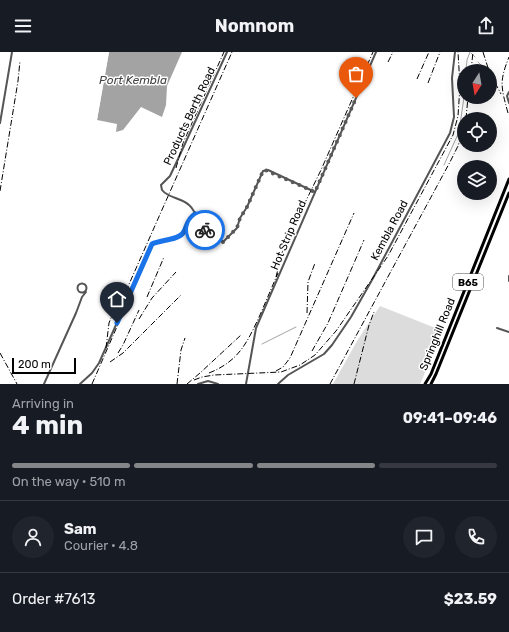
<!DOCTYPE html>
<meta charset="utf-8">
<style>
:root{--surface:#171b24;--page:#20242c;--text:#f1f3f6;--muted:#9ea1a6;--line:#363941;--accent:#858687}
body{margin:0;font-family:Rubik,sans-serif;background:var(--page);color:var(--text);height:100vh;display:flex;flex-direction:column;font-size:15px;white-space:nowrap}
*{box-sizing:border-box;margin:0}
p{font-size:13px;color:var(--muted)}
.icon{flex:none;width:22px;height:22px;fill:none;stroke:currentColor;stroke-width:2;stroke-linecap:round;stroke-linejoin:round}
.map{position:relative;height:332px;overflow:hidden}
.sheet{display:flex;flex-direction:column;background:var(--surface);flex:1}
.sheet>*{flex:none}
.needle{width:26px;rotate:191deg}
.tools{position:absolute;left:457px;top:12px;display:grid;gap:8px}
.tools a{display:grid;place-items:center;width:40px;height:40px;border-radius:50%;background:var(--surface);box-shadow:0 4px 16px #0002;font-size:20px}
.scale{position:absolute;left:12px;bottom:10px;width:64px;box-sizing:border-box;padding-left:4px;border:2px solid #000;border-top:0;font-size:11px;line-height:14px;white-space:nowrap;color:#000;-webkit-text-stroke:3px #fff;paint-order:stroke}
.pin{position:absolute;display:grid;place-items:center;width:34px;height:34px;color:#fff;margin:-41px -17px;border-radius:50% 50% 50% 0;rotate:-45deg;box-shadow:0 0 4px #0007}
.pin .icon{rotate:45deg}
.courier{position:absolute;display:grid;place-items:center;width:40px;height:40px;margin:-20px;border:3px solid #1a73e8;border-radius:50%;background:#fff;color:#222;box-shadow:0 1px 5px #0007}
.summary em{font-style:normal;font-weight:700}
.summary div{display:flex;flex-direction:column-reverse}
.summary{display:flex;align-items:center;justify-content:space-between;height:68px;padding:0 12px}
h1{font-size:26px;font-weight:700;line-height:30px}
.bar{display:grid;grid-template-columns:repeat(4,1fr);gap:6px 4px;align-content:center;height:48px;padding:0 12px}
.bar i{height:5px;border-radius:3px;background:var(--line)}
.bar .selected{background:var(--accent)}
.bar p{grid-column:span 4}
.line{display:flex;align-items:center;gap:10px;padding:0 12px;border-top:1px solid var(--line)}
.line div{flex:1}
.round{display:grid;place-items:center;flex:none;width:42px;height:42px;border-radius:21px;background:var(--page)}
header{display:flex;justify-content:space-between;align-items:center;height:52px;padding:0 12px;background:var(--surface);font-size:18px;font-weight:700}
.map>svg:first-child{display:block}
.green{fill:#dcdcdc}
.water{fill:#a3a3a3}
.pier{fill:#fff}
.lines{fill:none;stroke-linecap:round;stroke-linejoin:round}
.stream{stroke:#a3a3a3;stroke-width:1}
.minor{stroke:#555;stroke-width:2}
.major{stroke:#000;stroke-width:3}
.rail{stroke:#000;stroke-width:1;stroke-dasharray:6 2 1 2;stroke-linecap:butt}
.done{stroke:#595959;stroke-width:4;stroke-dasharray:0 7.2}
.route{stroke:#1a73e8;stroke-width:5}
.labels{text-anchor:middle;stroke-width:3;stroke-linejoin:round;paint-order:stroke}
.shield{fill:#fff;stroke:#4c4c4c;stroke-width:1}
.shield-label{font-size:10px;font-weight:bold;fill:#000}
.street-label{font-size:11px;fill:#000;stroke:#fff}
.water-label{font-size:12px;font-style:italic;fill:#444;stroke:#fff}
</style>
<header><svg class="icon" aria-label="menu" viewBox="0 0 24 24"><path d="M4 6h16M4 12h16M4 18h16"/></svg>Nomnom<svg class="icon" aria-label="share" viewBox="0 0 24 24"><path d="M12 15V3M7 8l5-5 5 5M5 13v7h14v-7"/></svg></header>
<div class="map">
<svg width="509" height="332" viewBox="0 0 509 332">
<rect width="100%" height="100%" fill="#fff"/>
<!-- green -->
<path class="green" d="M380 254 443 279 421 330 420 332H333L357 289Z"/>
<!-- water -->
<path class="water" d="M109 0H182L167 34 166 53 162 65 141 55 123 78 116 80 117 72 97 68Z"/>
<!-- pier -->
<path class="pier" d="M107 0H109L97 68H95Z"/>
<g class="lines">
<!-- stream -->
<path class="stream" d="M471 1 475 5
M478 10 481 13
M466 19 467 8 470 0
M444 113 459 80 464 45
M262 292 296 275"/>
<!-- minor -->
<path class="minor" d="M227 0 178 107 170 124 161 133 162 138C168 146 182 146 189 153 195 158 197 166 200 173 205 180 216 184 223 190L237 176 240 166 247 155 263 119 268 118 315 140
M509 40 507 44 509 51
M0 71 12 0
M509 224V229
M77.5 236a4.5 4.5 0 1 1 9 0a4.5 4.5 0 1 1-9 0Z
M497 276 509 280
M44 332 76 261 82 245 86 240
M80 332 92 321 99 311 152 192C160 188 177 188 183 181 188 174 186 168 195 162
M198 332 208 329 218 332
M246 332 256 276 376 0
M278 332 288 323 324 302 332 293 351 265 372 228 450 81 454 65 452 26 455 0"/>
<!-- major -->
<path class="major" d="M425 332 431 322 509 127
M431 332 436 322 509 141"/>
<!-- rail -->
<path class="rail" d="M483 0 489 19
M388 10 393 0
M471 19 473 0
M490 21 501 42
M417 27 429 0
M428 31 440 0
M508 61C501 35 499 30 509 5
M466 67 468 45
M176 116 183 91 224 0
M0 139 18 29 20 9
M276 225 282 201 300 161 321 118 373 0
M147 245 164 205
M307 261 308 230 315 211
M139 267 152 246 176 220
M106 296 109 271 122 238
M312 299 328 271 364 188
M0 301 17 332
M118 301 123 293 139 258
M110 310 123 301 181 243
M276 319 283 315 290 306 354 161
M209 321C239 309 247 291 260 263 266 249 272 235 278 221
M194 328 202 325 214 323 281 320 300 313 315 303 336 279 388 204 453 83 458 64 460 34 458 0
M92 332 119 270 126 239 232 0
M177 332 181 298 185 286
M187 332 200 321 241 283
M330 332 450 110 458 94 464 75
M354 332 369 273 374 260"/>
</g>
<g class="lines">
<!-- done -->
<path class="done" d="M205 178 223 190 237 176 240 166 247 155 263 119 265 118 315 140 356 46"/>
<!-- route -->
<path class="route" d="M117 271 152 192C160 188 178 188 183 181 188 174 186 168 195 162L201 174 205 178"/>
</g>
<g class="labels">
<!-- shield labels -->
<rect class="shield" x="453" y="222" width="30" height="16" rx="3"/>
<g class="shield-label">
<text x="468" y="234">B65</text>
</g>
<!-- street labels -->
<g class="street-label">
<text transform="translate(189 64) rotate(-65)" y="4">Products Berth Road</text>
<text transform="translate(389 178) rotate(-62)" y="4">Kembla Road</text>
<text transform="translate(288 183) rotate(-67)" y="4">Hot Strip Road</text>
<text transform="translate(437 282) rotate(-68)" y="4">Springhill Road</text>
</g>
<!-- water labels -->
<g class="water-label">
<text x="133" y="32">Port Kembla</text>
</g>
</g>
</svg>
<div class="tools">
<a><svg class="needle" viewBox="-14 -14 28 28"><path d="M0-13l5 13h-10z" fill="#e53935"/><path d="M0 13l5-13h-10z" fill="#9ea1a6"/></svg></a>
<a><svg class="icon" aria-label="locate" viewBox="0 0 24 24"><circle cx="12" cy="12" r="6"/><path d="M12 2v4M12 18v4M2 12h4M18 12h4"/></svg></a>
<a><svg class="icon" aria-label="layers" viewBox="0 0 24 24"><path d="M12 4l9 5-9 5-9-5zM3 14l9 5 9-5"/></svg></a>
</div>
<div class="scale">200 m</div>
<div class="pin" style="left:356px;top:46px;background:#ea580c"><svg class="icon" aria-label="bag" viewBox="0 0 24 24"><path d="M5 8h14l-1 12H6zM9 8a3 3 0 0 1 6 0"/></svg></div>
<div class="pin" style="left:117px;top:271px;background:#1f2937"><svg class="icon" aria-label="home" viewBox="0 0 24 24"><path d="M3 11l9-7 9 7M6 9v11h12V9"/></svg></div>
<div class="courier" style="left:205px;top:178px"><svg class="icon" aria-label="bike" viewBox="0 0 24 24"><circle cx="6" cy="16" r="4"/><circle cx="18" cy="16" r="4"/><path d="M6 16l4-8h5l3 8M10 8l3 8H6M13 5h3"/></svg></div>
</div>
<section class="sheet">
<div class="summary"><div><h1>4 min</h1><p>Arriving in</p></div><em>09:41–09:46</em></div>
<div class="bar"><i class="selected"></i><i class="selected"></i><i class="selected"></i><i></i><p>On the way · 510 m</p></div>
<div class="line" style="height:72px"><a class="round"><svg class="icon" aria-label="person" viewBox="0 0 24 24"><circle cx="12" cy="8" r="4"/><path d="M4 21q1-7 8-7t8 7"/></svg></a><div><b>Sam</b><p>Courier · 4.8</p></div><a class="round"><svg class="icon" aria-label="chat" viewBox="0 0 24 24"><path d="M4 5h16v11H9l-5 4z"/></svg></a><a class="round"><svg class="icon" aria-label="phone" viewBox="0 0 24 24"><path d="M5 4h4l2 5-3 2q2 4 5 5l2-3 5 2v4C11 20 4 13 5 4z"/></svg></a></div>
<div class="line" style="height:52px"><div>Order #7613</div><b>$23.59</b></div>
</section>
